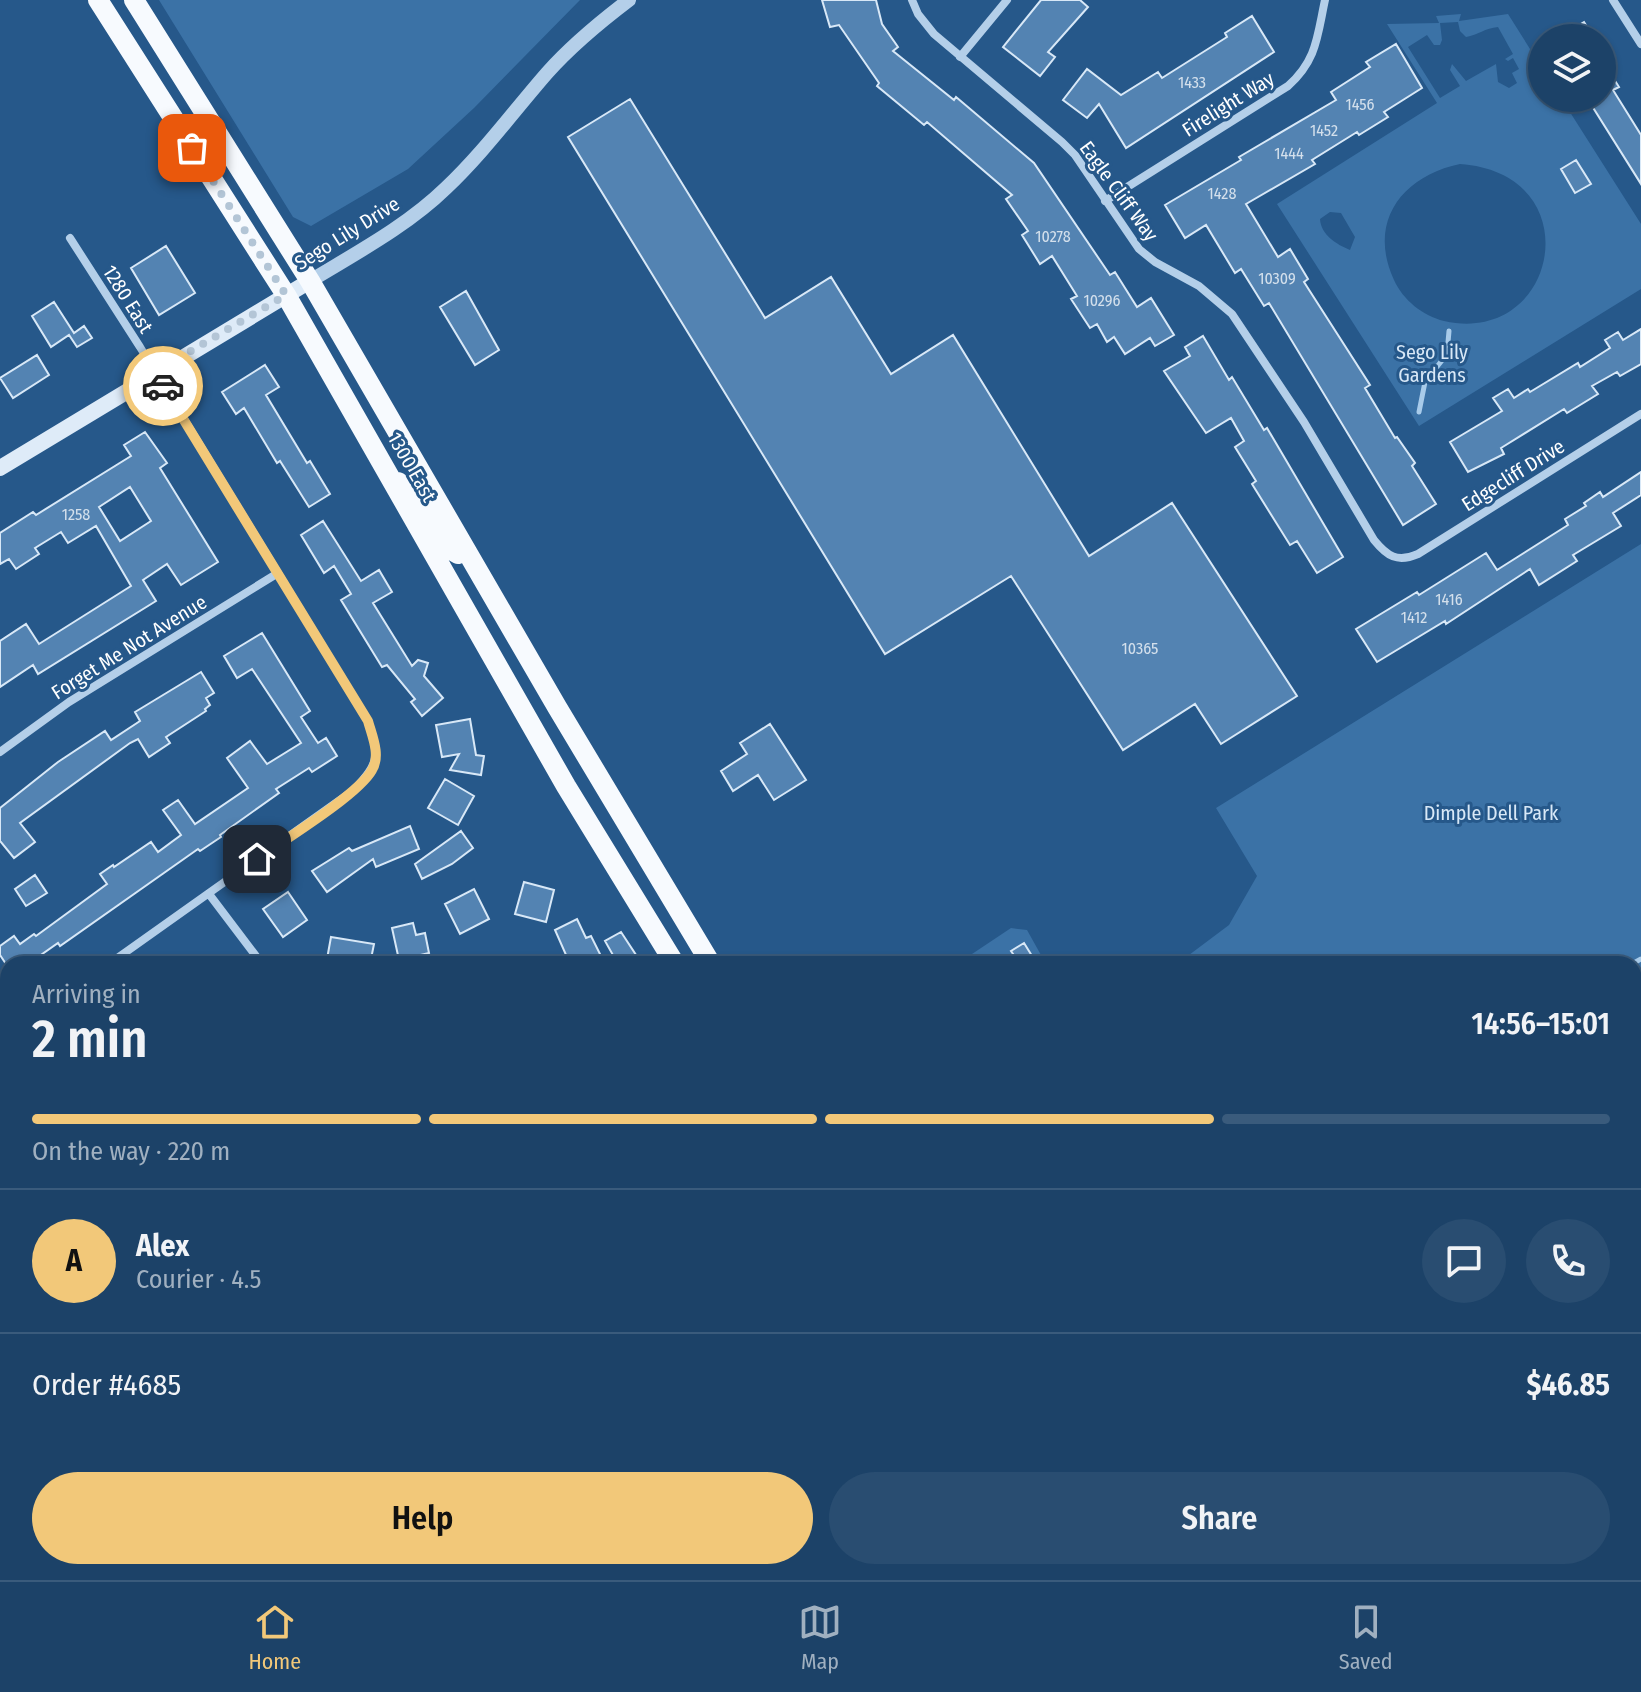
<!DOCTYPE html>
<meta charset="utf-8">
<style>
:root{--surface:#1c4268;--page:#294d71;--text:#f1f3f6;--muted:#a0b0c0;--line:#3a5b7c;--accent:#f2c879}
body{margin:0;font-family:"Fira Sans Condensed",sans-serif;background:var(--page);color:var(--text);height:100vh;display:flex;flex-direction:column;font-size:30px;white-space:nowrap}
*{box-sizing:border-box;margin:0}
p{font-size:26px;color:var(--muted)}
.icon{flex:none;width:44px;height:44px;fill:none;stroke:currentColor;stroke-width:2;stroke-linecap:round;stroke-linejoin:round}
.map{position:relative;flex:1;overflow:hidden}
.drawer{position:absolute;left:0px;top:956px;width:1642px;height:624px;display:flex;flex-direction:column;background:var(--surface);border-radius:24px 24px 0 0;box-shadow:0 2px 6px #0004,0 0 0 2px var(--line)}
.drawer>*{flex:none}
.buttons{position:absolute;left:1528px;top:24px;display:grid;gap:16px}
.buttons a{display:grid;place-items:center;width:88px;height:88px;border-radius:50%;background:var(--surface);box-shadow:0 2px 6px #0004,0 0 0 2px var(--line);font-size:40px}
.pin{position:absolute;display:grid;place-items:center;width:68px;height:68px;color:#fff;margin:-34px;border-radius:16px;box-shadow:0 4px 12px #0006}
.courier{position:absolute;display:grid;place-items:center;width:80px;height:80px;margin:-40px;border:6px solid #f2c879;border-radius:50%;background:#fff;color:#222;box-shadow:0 2px 10px #0007}
.overview em{font-style:normal;font-weight:600}
.overview div{display:flex;flex-direction:column-reverse}
.overview{display:flex;align-items:center;justify-content:space-between;height:136px;padding:0 32px}
h1{font-size:52px;font-weight:600;line-height:60px}
.bar{display:grid;grid-template-columns:repeat(4,1fr);gap:12px 8px;align-content:center;height:96px;padding:0 32px}
.bar i{height:10px;border-radius:6px;background:var(--line)}
.bar .selected{background:var(--accent)}
.bar p{grid-column:span 4}
.line{display:flex;align-items:center;gap:20px;padding:0 32px;border-top:2px solid var(--line)}
.line div{flex:1}
.round{display:grid;place-items:center;flex:none;width:84px;height:84px;border-radius:42px;background:var(--page)}
.cta{display:flex;gap:16px;margin-top:auto;padding:16px 32px}
.cta a{flex:1;height:92px;border-radius:48px;background:var(--accent);color:#111;font-size:32px;font-weight:600;line-height:92px;text-align:center}
.cta a+a{background:var(--page);color:var(--text)}
.dock{display:flex;justify-content:space-around;align-items:center;height:112px;border-top:2px solid var(--line);background:var(--surface);font-size:22px;color:var(--muted)}
.dock a{display:grid;justify-items:center;gap:4px}
.dock .selected{color:var(--accent)}
.map>svg:first-child{display:block}
.green{fill:#3b72a6;fill-rule:evenodd}
.lines{fill:none;stroke-linecap:round;stroke-linejoin:round}
.stream{stroke:#a8cbea;stroke-width:5}
.building{fill:#5383b2;stroke:#d8e8f7;stroke-width:2;fill-rule:evenodd}
.pedestrian{stroke:#b4cfe9;stroke-width:7}
.minor{stroke:#b4cfe9;stroke-width:8}
.tertiary{stroke:#b4cfe9;stroke-width:14}
.secondary{stroke:#deebf8;stroke-width:16}
.primary{stroke:#f7fafe;stroke-width:20}
.done{stroke:#b3c5d6;stroke-width:8;stroke-dasharray:0 14.4}
.route{stroke:#f2c879;stroke-width:10}
.labels{text-anchor:middle;stroke-width:6;stroke-linejoin:round;paint-order:stroke}
.number-label{font-size:16px;fill:#d4e0ec}
.street-label{font-size:20px;fill:#fff;stroke:#26588a}
.park-label{font-size:20px;fill:#d8e8f7;stroke:#26588a}
</style>
<div class="map">
<svg width="1641" height="1580" viewBox="0 0 1641 1580">
<rect width="100%" height="100%" fill="#26588a"/>
<!-- green -->
<path class="green" d="M159 0H580L474 108 408 169 311 226 293 217Z
M1461 14 1459 21 1508 14 1542 68V98H1561L1641 224V289L1419 426 1277 204 1437 103 1387 24 1439 23 1436 16ZM1458 22 1460 31 1466 37C1478 35 1485 28 1498 27L1513 54 1505 59 1508 61 1513 58 1519 69 1512 73 1517 83 1509 88 1498 82 1496 64 1466 81 1452 64 1450 70 1460 86 1440 98 1408 47 1427 35 1434 45H1440L1442 40 1440 23ZM1460 164C1592 173 1559 347 1444 321 1423 316 1403 300 1394 280 1367 222 1402 176 1460 164ZM1330 212 1341 213 1355 237 1350 250C1336 244 1321 235 1320 219Z
M1641 544V1204L1634 1209V964H1177L1229 925 1257 876 1216 808Z
M1011 928 1027 930 1046 964H957Z
M8 1187V1572H285L272 1580H0V1189Z
M382 1572H864L851 1580H387Z"/>
<g class="lines">
<!-- stream -->
<path class="stream" d="M1419 412 1425 382 1447 354 1449 331
M1632 964 1641 959
M0 1389H8"/>
</g>
<!-- building -->
<path class="building" d="M822 0H876L882 24 898 47 893 51 954 100 956 97 1034 163 1110 275 1115 272 1137 307 1151 298 1174 335 1155 346 1150 338 1125 354 1114 337 1107 342 1097 324 1090 328 1071 299 1077 296 1052 256 1040 264 1022 235 1028 231 1006 199 1012 195 927 122 924 125 877 86 879 83 839 25 830 27Z
M1041 0H1080L1088 7 1048 52 1055 57 1040 76 1003 47Z
M1252 16 1274 52 1126 148 1099 104 1087 118 1063 100 1087 69 1121 95 1158 72 1162 78 1227 37 1225 33Z
M1584 22 1594 38H1557Z
M1396 44 1422 88 1384 112 1388 117 1359 135 1357 132 1312 160 1315 164 1246 204 1278 257 1290 249 1308 279 1304 282 1370 385 1365 388 1395 438 1397 437 1415 463 1412 466 1436 504 1403 525 1269 303 1264 306 1241 269 1235 273 1206 225 1185 238 1165 205 1241 160 1239 157 1336 100 1331 92 1370 67 1366 62Z
M1602 60 1619 87 1613 90 1641 135V184L1587 98H1602Z
M630 99 765 318 831 277 891 374 953 335 1089 556 1172 503 1297 696 1221 744 1195 704 1123 750 1011 576 885 654 568 137Z
M1576 160 1591 184 1575 193 1561 169Z
M166 246 195 293 159 315 131 268Z
M466 291 499 350 475 365 440 307Z
M54 302 74 333 84 326 92 338 77 347 69 335 51 347 32 316Z
M1641 329V364L1620 376 1617 372 1592 386 1598 394 1567 413 1564 409 1501 448 1504 454 1468 472 1450 442 1502 411 1493 398 1508 389 1514 398 1528 389 1530 392 1578 363 1580 367 1610 348 1605 340 1618 332 1623 340Z
M1203 336 1229 380 1232 377 1264 430 1267 428 1343 557 1317 573 1297 541 1290 545 1252 484 1256 481 1235 447 1244 441 1231 418 1206 433 1164 371 1190 356 1185 347Z
M37 355 49 375 13 398 0 378Z
M265 365 279 387 266 395 307 463 310 461 330 494 309 507 280 461 277 463 244 408 236 414 222 392Z
M145 432 167 463 160 468 218 562 181 585 167 564 143 580 156 601 38 674 33 665 0 687V641L26 624 39 644 131 586 96 526 68 543 61 532 35 548 39 554 16 569 9 559 0 564V533L33 512 36 515 131 456 124 445ZM130 487 151 521 120 541 99 507Z
M1641 472V495L1613 513 1621 526 1573 555 1577 561 1539 585 1530 569 1446 624 1445 621 1377 662 1356 629 1417 592 1419 595 1486 553 1497 570 1568 525 1565 519 1586 506 1584 503 1600 492 1603 497Z
M323 521 361 581 379 570 392 592 373 603 412 666 418 660 428 663 424 676 443 698 422 716 411 702 415 699 387 665 382 667 341 600 351 594 334 566 324 573 301 535Z
M262 633 310 711 301 717 318 743 326 738 337 756 312 772 309 768 276 789 279 793 220 835 221 837 200 851 198 849 60 946 58 943 28 964H6L0 955V946L14 936 20 944 34 934 36 936 107 884 100 874 113 865 114 867 151 842 158 852 181 835 163 810 178 800 195 824 248 788 227 758 250 741 267 764 301 743 252 669 237 678 224 656Z
M201 672 214 693 206 698 210 705 205 709 206 711 166 737 170 743 149 757 138 739 130 743 20 823 35 842 14 858 0 841V808L58 762 105 731 111 740 140 721 135 712Z
M470 719 476 755 484 756 481 775 450 770 459 754 442 757 436 725Z
M770 724 806 780 774 800 758 775 733 791 721 771 747 754 740 743Z
M445 779 474 796 458 825 428 808Z
M410 826 419 849 376 867 373 859 327 892 312 871 349 848 352 851Z
M461 831 473 848 452 864 422 879 415 864Z
M35 875 47 893 26 906 15 889Z
M524 882 554 890 546 922 515 914Z
M474 889 489 919 460 934 445 904Z
M288 892 307 920 283 937 263 909Z
M577 919 586 938 591 936 601 956 584 964H570L555 930Z
M413 923 416 935 425 933 429 953 399 960 392 928Z
M621 932 638 958 627 964H618L605 941Z
M331 937 374 944 370 964 327 959Z
M1024 943 1037 964H1020L1011 951Z"/>
<g class="lines">
<!-- pedestrian -->
<path class="pedestrian" d="M1634 1524 1641 1519
M1634 1555 1641 1550"/>
<!-- minor -->
<path class="minor" d="M912 0 918 14 934 34 1062 142 1075 155 1139 249 1155 262 1199 286 1232 314 1304 422 1374 540C1387 556 1397 563 1418 554L1641 414
M1613 0 1641 44
M960 57 1007 0
M1105 201 1288 86C1317 60 1317 37 1325 0
M70 238 140 347 368 721C379 758 380 761 354 790L109 964
M0 752 69 702 278 573
M209 894 262 964
M0 1033 8 1029
M1634 1326 1641 1321
M1622 1572 1627 1580"/>
<!-- tertiary -->
<path class="tertiary" d="M310 281C356 253 407 226 446 188 483 153 513 112 547 73 571 46 600 22 629 0"/>
<!-- secondary -->
<path class="secondary" d="M0 468 310 281"/>
<!-- primary -->
<path class="primary" d="M98 0 286 295 566 786 675 964
M134 0 310 281 557 707 711 964
M398 482C428 501 435 543 458 554
M1053 1572 1058 1580
M1089 1572 1094 1580"/>
</g>
<g class="lines">
<!-- done -->
<path class="done" d="M163 386 155 372 286 295 192 148"/>
<!-- route -->
<path class="route" d="M163 386 368 721C372 736 381 755 372 770 358 795 284 840 257 859"/>
</g>
<g class="labels">
<!-- number labels -->
<g class="number-label">
<text x="1192" y="88">1433</text>
<text x="1360" y="110">1456</text>
<text x="1324" y="136">1452</text>
<text x="1289" y="159">1444</text>
<text x="1222" y="199">1428</text>
<text x="1053" y="242">10278</text>
<text x="1277" y="284">10309</text>
<text x="1102" y="306">10296</text>
<text x="76" y="520">1258</text>
<text x="1449" y="605">1416</text>
<text x="1414" y="623">1412</text>
<text x="1140" y="654">10365</text>
</g>
<!-- street labels -->
<g class="street-label">
<text transform="translate(1228 104) rotate(-32)" y="7">Firelight Way</text>
<text transform="translate(1119 191) rotate(54)" y="7">Eagle Cliff Way</text>
<text transform="translate(347 233) rotate(-32)" y="7">Sego Lily Drive</text>
<text transform="translate(128 299) rotate(58)" y="7">1280 East</text>
<text transform="translate(412 467) rotate(60)" y="7">1300 East</text>
<text transform="translate(1513 475) rotate(-32)" y="7">Edgecliff Drive</text>
<text transform="translate(129 647) rotate(-32)" y="7">Forget Me Not Avenue</text>
</g>
<!-- park labels -->
<g class="park-label">
<text x="1432" y="359">Sego Lily<tspan x="1432" dy="23">Gardens</tspan></text>
<text x="1491" y="820">Dimple Dell Park</text>
</g>
</g>
</svg>
<div class="buttons">
<a><svg class="icon" aria-label="layers" viewBox="0 0 24 24"><path d="M12 4l9 5-9 5-9-5zM3 14l9 5 9-5"/></svg></a>
</div>
<div class="pin" style="left:192px;top:148px;background:#ea580c"><svg class="icon" aria-label="bag" viewBox="0 0 24 24"><path d="M5 8h14l-1 12H6zM9 8a3 3 0 0 1 6 0"/></svg></div>
<div class="pin" style="left:257px;top:859px;background:#1f2937"><svg class="icon" aria-label="home" viewBox="0 0 24 24"><path d="M3 11l9-7 9 7M6 9v11h12V9"/></svg></div>
<div class="courier" style="left:163px;top:386px"><svg class="icon" aria-label="car" viewBox="0 0 24 24"><path d="M5 17H2v-5l4-1 3-4h7l3 4 3 1v5h-3M9 17h6M6 11h13"/><circle cx="7" cy="17" r="2"/><circle cx="17" cy="17" r="2"/></svg></div>
<section class="drawer">
<div class="overview"><div><h1>2 min</h1><p>Arriving in</p></div><em>14:56–15:01</em></div>
<div class="bar"><i class="selected"></i><i class="selected"></i><i class="selected"></i><i></i><p>On the way · 220 m</p></div>
<div class="line" style="height:144px"><b class="round" style="background:var(--accent);color:#111">A</b><div><b>Alex</b><p>Courier · 4.5</p></div><a class="round"><svg class="icon" aria-label="chat" viewBox="0 0 24 24"><path d="M4 5h16v11H9l-5 4z"/></svg></a><a class="round"><svg class="icon" aria-label="phone" viewBox="0 0 24 24"><path d="M5 4h4l2 5-3 2q2 4 5 5l2-3 5 2v4C11 20 4 13 5 4z"/></svg></a></div>
<div class="line" style="height:104px"><div>Order #4685</div><b>$46.85</b></div>
<div class="cta"><a>Help</a><a>Share</a></div>
</section>
</div>
<nav class="dock">
<a class="selected"><svg class="icon" aria-label="home" viewBox="0 0 24 24"><path d="M3 11l9-7 9 7M6 9v11h12V9"/></svg>Home</a>
<a><svg class="icon" aria-label="map" viewBox="0 0 24 24"><path d="M3 6l6-2 6 2 6-2v14l-6 2-6-2-6 2zM9 4v14M15 6v14"/></svg>Map</a>
<a><svg class="icon" aria-label="saved" viewBox="0 0 24 24"><path d="M7 4h10v16l-5-4-5 4z"/></svg>Saved</a>
</nav>
